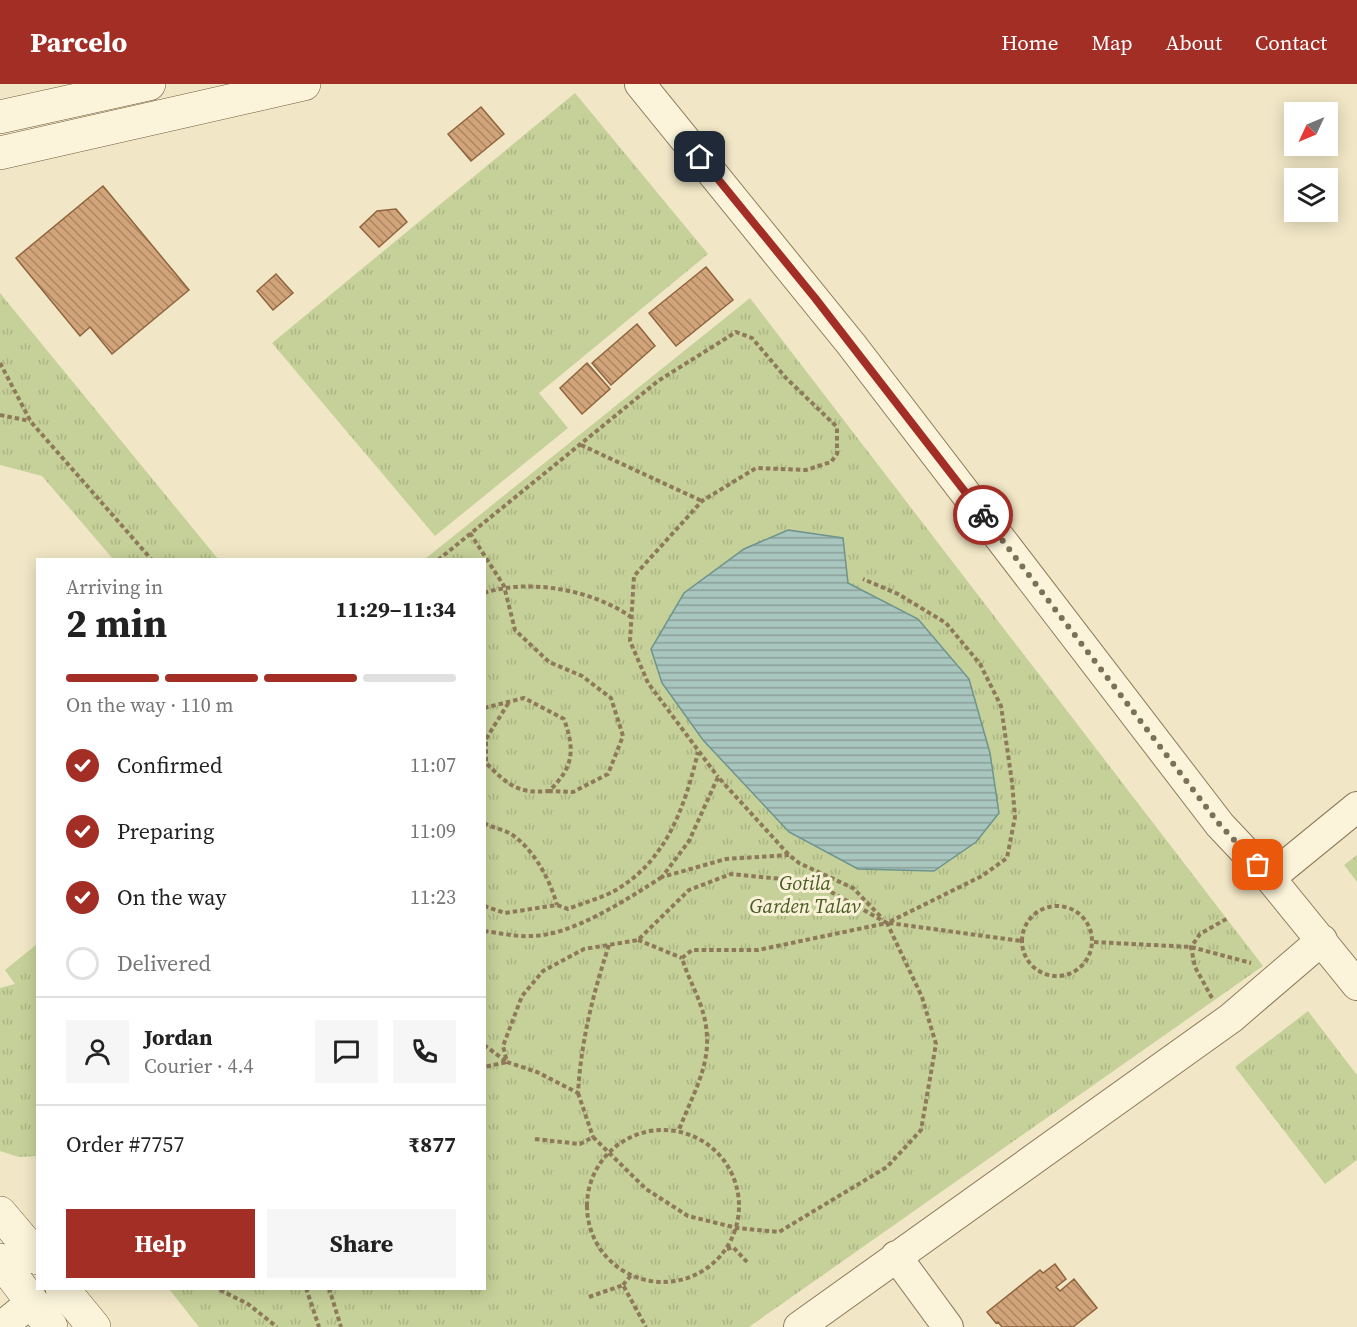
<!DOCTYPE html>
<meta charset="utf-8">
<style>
:root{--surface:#fff;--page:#f6f6f6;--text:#222;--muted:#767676;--line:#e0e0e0;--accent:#a22e26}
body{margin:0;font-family:"Source Serif 4",serif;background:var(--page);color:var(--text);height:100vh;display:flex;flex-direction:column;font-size:22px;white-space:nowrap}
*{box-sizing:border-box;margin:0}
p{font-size:20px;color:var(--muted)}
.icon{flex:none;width:33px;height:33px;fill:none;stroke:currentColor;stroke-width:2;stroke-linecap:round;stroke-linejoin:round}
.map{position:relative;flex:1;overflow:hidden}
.details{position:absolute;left:36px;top:474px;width:450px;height:732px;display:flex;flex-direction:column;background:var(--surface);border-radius:0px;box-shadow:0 3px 15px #0003}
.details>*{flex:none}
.needle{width:39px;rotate:226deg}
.tools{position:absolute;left:1284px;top:18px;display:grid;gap:12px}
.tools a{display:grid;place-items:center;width:54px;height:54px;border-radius:0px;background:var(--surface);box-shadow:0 3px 15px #0003;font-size:30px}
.pin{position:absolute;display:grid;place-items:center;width:51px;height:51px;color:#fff;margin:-26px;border-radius:12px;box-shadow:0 3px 9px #0006}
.courier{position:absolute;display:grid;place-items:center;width:60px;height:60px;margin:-30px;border:4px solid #a22e26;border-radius:50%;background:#fff;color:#222;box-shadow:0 2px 8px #0007}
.headline em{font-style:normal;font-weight:700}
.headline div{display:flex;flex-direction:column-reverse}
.headline{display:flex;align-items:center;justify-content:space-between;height:102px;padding:0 30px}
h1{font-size:39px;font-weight:700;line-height:45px}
.bar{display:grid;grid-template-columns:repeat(4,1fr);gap:9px 6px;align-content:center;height:72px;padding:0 30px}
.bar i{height:8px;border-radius:4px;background:var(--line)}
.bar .active{background:var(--accent)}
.bar p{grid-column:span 4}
.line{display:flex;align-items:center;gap:15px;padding:0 30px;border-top:2px solid var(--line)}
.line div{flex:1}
.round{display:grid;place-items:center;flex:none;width:63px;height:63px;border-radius:0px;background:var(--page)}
ol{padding:0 30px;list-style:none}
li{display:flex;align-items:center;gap:18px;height:66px}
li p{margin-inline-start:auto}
li .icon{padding:6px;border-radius:50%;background:var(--accent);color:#fff;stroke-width:4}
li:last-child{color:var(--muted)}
li i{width:33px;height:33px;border:3px solid var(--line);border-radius:50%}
.primary-button{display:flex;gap:12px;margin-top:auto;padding:12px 30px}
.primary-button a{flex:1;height:69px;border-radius:0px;background:var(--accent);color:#fff;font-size:24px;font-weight:700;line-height:69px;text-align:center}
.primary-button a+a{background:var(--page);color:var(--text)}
header{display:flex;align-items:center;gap:36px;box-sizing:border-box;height:84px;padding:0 30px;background:var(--accent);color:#fff}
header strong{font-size:28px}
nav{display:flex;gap:33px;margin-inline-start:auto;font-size:21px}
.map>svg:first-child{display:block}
.grass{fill:url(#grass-tufts)}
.water{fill:url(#water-rules);stroke:#6d948d;stroke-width:1.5}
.building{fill:url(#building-back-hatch);stroke:#8f643e;stroke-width:1.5}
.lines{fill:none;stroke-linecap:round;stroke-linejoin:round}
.street-casing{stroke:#8e7a5a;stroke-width:32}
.secondary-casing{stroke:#705a3d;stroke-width:34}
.path{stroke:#8e7a5a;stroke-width:4;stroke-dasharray:4.5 3;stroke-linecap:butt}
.street{stroke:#fbf4db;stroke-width:30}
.secondary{stroke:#fbf4db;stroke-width:33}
.done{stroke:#7d7059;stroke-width:6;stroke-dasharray:0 10.8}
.route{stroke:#a22e26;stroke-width:8}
.labels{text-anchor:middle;stroke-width:6;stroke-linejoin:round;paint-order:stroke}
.park-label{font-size:20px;font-style:italic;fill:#4a5c24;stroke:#f8f1d7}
</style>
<header>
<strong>Parcelo</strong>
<nav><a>Home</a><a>Map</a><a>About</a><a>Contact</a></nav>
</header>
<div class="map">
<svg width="1357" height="1243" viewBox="0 0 1357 1243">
<defs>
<pattern id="grass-tufts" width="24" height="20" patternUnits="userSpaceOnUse" patternTransform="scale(1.5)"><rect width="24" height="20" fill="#c6d199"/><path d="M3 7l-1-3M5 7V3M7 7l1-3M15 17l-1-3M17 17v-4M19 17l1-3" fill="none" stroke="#abb483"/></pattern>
<pattern id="water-rules" width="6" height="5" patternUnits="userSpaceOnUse" patternTransform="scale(1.5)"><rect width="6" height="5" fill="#a8c5be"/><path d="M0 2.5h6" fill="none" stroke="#8aa09a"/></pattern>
<pattern id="building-back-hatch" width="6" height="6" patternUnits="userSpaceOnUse" patternTransform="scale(1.5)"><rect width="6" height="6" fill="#d2a47a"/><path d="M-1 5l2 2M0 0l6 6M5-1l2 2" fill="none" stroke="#ac8663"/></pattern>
</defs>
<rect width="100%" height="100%" fill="#f1e7c6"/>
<!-- grass -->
<path class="grass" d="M575 9 708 170 539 309 568 344 435 452 272 259Z
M0 209 218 475H113L42 392 0 381Z
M750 214 1263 882 749 1243H199L169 1205 484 1204V476L425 475Z
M1357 771V798L1344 781Z
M37 860V1072L19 1073 0 1067V904L15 900 5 886Z
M1308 927 1357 991V1076L1325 1100 1235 983Z"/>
<!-- water -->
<path class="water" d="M788 446 843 454 848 499 918 535 969 595 990 669 999 729 976 758 934 787 858 785 789 748 703 656 662 599 651 565 684 509 744 465Z"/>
<!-- building -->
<path class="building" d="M481 23 504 50 471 77 448 50Z
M103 102 189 206 112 270 90 243 80 252 16 174Z
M396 125 407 138 379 163 360 143 377 127Z
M706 183 733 216 676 262 649 229Z
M276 190 293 209 273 226 257 207Z
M637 240 655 262 611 301 592 279Z
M587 279 610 305 582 330 560 304Z
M1055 1180 1066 1195 1056 1203 1060 1207 1074 1195 1097 1224 1073 1243H1002L998 1238 996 1239 987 1228 1040 1186 1043 1189Z"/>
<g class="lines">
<!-- street casing -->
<g class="street-casing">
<path id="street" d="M640 0 851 260 1220 741 1270 794 1357 901
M1270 794 1357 723
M896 1172 948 1243
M1 1243 32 1218
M799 1243 1231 934 1322 856"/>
</g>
<!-- secondary casing -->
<g class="secondary-casing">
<path id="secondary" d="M0 33 149 0
M0 69 304 0
M0 1129 38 1174
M0 1176 51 1243
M62 1204 94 1243"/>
</g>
<!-- path -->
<path class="path" d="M0 279 31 338 152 476
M0 331 30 337
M581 361 702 417
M470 449 504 502 515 546 549 578 582 592 611 614 623 652 608 690 573 708 549 707
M438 476 658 297 736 248 752 254 786 294 837 343V370L831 378 806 386 756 384 702 417 634 492 630 557 648 599 718 693
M484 509C529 494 593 506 631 533
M484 624 524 614 564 635C575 666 574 683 549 707 518 710 508 701 486 679V655L509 618
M484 739C492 744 503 745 511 750 534 765 550 796 557 821
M789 771 726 775 662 793 689 757 718 693 789 771 799 779 853 804 883 835
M1022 857a35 35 0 1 1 70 0a35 35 0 1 1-70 0Z
M484 822 505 829 557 821 568 825C583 819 602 814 616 806 667 776 685 722 698 668
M889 839 1021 857
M484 847C500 849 516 853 531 852 572 852 629 814 662 793
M638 856 682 874
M1094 858 1191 863 1251 879
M609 861C593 910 581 957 578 1009L537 988 507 978 503 962 522 912 543 887 584 865 638 856 689 806 731 790 813 798 887 839 982 792 1007 774 1015 733 1012 698 1001 622 980 580 946 539 898 510 863 495
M1212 914 1195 883 1191 863 1200 850 1228 834
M484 961 507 978 484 983
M578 1009 593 1053
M587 1122a76 76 0 1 1 152 0a76 76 0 1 1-152 0Z
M535 1055 580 1060 593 1053 646 1105 688 1132 737 1144 779 1148 887 1083 921 1046 936 960 922 913 887 839 758 866H692L682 874C687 891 695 905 701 922 718 972 696 1001 679 1046
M727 1165 733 1163 747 1178
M623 1201 632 1190
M306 1204 319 1243
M329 1204 341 1243
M220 1206 248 1220 277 1243
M589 1213 623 1201 646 1243"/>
<!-- street -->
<use href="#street" class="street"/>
<!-- secondary -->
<use href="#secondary" class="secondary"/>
</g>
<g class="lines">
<!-- done -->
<path class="done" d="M983 431 1220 741 1258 781"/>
<!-- route -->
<path class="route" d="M700 73 815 214 983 431"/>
</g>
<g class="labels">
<!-- park labels -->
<g class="park-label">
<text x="805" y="806">Gotila<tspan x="805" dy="23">Garden Talav</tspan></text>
</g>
</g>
</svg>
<div class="tools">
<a><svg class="needle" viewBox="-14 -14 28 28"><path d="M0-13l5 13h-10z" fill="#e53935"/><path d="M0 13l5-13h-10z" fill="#767676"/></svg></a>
<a><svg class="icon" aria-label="layers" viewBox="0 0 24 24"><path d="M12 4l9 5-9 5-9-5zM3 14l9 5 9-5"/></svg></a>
</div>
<div class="pin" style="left:1258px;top:781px;background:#ea580c"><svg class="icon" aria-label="bag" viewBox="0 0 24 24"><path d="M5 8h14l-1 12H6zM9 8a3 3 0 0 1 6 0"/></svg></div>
<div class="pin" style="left:700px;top:73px;background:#1f2937"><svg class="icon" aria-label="home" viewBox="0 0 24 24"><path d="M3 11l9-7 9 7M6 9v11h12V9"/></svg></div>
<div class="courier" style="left:983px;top:431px"><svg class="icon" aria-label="bike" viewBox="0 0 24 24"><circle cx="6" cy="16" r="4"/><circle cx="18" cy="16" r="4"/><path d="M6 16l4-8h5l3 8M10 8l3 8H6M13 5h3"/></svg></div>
<section class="details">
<div class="headline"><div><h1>2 min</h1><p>Arriving in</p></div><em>11:29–11:34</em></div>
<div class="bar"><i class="active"></i><i class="active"></i><i class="active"></i><i></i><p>On the way · 110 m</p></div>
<ol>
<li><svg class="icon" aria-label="check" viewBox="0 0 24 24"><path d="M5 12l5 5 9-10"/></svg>Confirmed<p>11:07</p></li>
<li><svg class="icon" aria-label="check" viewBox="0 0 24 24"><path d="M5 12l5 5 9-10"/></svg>Preparing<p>11:09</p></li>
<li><svg class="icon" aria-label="check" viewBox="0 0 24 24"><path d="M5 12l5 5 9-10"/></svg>On the way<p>11:23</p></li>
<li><i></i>Delivered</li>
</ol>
<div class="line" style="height:108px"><a class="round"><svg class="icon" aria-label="person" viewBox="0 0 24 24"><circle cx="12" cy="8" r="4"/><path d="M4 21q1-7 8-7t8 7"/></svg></a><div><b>Jordan</b><p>Courier · 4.4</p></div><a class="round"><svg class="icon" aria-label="chat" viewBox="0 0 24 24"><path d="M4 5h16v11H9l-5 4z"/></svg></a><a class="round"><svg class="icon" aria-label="phone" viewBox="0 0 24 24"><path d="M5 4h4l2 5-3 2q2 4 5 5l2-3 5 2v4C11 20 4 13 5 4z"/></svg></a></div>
<div class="line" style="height:78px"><div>Order #7757</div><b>₹877</b></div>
<div class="primary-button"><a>Help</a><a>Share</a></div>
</section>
</div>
